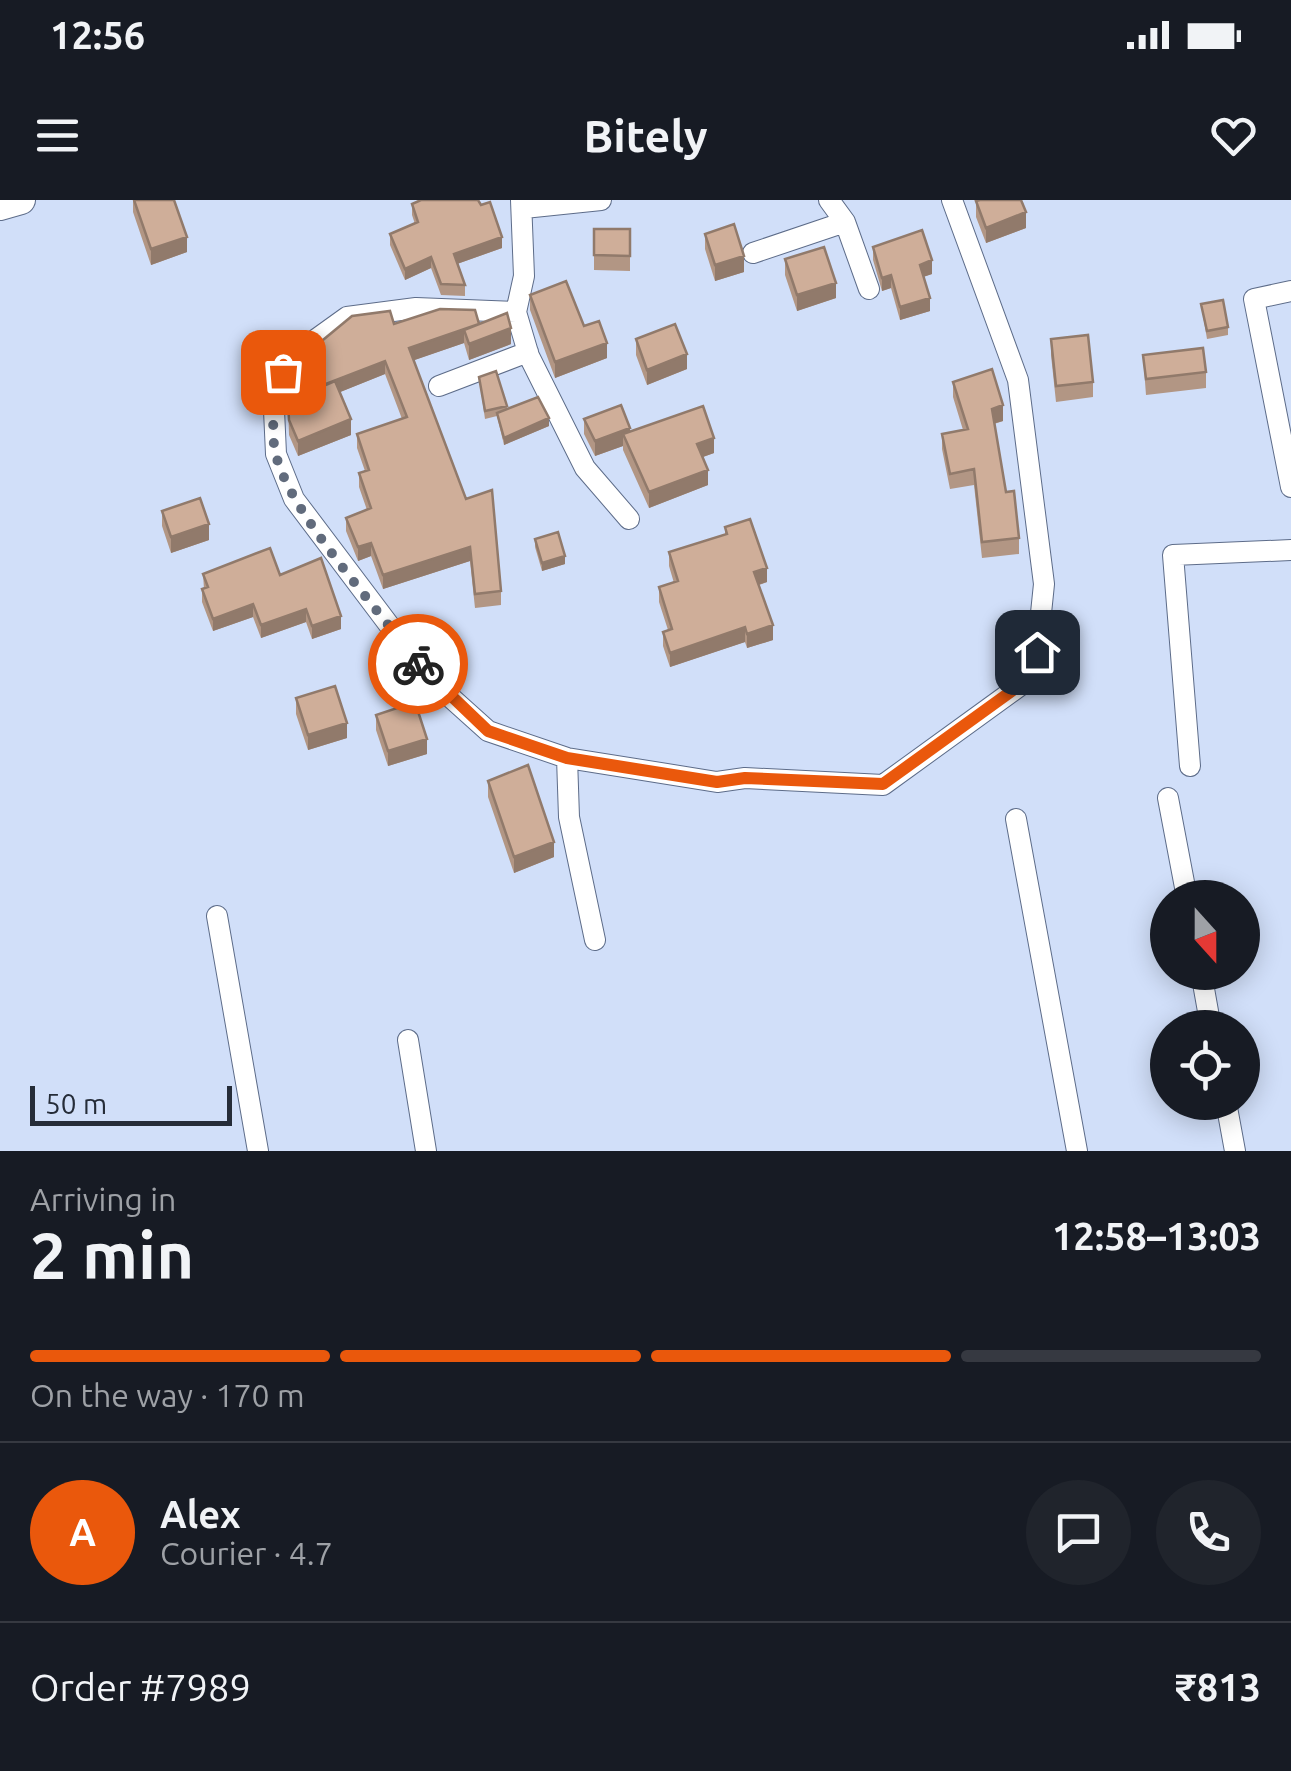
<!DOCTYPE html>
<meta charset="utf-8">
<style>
:root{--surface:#171b24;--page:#20242c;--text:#f1f3f6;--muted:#9ea1a6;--line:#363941;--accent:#ea580c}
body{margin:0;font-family:Ubuntu,sans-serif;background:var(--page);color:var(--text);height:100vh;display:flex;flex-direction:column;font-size:38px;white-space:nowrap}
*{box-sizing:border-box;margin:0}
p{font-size:32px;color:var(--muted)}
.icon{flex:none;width:55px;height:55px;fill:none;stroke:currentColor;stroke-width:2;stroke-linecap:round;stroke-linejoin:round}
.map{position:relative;height:951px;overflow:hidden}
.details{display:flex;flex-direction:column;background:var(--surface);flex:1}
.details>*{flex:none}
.needle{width:65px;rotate:159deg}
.buttons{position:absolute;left:1150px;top:680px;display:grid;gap:20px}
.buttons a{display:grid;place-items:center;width:110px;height:110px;border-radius:50%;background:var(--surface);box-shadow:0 5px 25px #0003;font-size:50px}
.scale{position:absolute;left:30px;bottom:25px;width:202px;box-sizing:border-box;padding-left:10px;border:5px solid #252c38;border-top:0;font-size:28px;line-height:35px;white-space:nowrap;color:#252c38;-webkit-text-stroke:8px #d1dff9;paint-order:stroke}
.pin{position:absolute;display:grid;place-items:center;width:85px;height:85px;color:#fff;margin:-42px;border-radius:20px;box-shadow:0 5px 15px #0006}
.courier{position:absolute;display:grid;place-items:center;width:100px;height:100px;margin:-50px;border:8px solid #ea580c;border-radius:50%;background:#fff;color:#222;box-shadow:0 2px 12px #0007}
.summary em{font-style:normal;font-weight:600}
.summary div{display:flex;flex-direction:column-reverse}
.summary{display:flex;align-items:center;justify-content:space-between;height:170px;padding:0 30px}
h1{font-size:65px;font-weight:600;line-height:75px}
.bar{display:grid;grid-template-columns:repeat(4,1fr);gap:15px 10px;align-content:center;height:120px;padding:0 30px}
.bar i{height:12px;border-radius:8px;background:var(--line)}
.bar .current{background:var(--accent)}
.bar p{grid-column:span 4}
.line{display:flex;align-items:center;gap:25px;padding:0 30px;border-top:2px solid var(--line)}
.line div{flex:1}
.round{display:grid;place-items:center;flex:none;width:105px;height:105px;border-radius:52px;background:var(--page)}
.status{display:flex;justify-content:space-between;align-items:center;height:70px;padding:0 50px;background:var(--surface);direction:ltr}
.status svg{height:28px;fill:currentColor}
header{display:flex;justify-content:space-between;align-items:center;height:130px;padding:0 30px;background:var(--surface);font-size:45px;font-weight:600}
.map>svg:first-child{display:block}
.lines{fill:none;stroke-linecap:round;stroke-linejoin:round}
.minor-casing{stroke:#5d6c89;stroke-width:22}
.tertiary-casing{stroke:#5d6c89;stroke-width:30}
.minor{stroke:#fff;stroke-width:20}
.tertiary{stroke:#fff;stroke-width:28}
.wall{fill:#b29684}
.shaded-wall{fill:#917a6b}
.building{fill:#cfae99;stroke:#917a6b;stroke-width:2.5}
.done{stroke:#616b7c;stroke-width:10;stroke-dasharray:0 18}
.route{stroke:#ea580c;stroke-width:12}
</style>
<div class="status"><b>12:56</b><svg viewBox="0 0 49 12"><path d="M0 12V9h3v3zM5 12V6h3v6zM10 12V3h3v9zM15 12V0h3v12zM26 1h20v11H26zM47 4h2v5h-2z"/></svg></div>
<header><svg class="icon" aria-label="menu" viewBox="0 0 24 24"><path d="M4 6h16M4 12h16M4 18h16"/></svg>Bitely<svg class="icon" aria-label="heart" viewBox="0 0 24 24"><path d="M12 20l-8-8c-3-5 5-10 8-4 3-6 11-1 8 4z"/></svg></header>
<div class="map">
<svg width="1291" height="951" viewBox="0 0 1291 951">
<rect width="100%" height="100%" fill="#d1dff9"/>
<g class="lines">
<!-- minor casing -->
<g class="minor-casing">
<path id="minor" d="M521 0 524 76 516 112 529 156 585 268 629 319
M829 0 845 22 869 89
M524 8 601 0
M753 53 845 22
M1291 91 1254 99 1291 287
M516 112 416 108 347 117 308 145 283 172 274 210 276 254 294 299 429 478 488 531 567 558 717 582 745 578 883 585 1021 485 1037 452 1044 384 1018 180 952 0
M439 186 528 152
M567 558 569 617 595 740
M1190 566 1173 355 1291 350
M1168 598 1187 698
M1016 619 1077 951
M217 716 258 951
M1201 772 1211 828
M408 840 426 951
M1226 902 1235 951"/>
</g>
<!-- tertiary casing -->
<g class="tertiary-casing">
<path id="tertiary" d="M0 6 21 0"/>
</g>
<!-- minor -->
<use href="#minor" class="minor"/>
<!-- tertiary -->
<use href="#tertiary" class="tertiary"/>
</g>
<!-- wall -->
<path class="wall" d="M133 0H174L187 52 151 65 133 12Z
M976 1 1026 28 986 43 976 17Z
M412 4 502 48 457 64 465 85V96L441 95 431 68 405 80 390 45V34L415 24 412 15Z
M594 29H630V71L594 70Z
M705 34 744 72 715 81 705 49Z
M873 47 932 74 923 77 930 111 900 120 891 88 882 91 873 60Z
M785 59 836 98 797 111 785 75Z
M530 95 584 126 607 158 555 178 530 110Z
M1201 104 1228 127V135L1207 139Z
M394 124H479L511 144 469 160 464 143 414 160 501 391V405L475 408 470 361 383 389 371 356 358 361 346 331V318L367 310 359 287V273L365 271 357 248V234L402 219 385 174 340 192 351 235 298 256 289 235 288 201 314 190 306 168V154Z
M636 139 687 169 647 185 636 155Z
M1051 139 1093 182V197L1056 202 1051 155Z
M1143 155 1206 172V188L1146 195Z
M479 177 507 206V209L549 226 504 245 497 216 485 219Z
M953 182 1003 221 994 224 1006 292 1019 338V354L982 358 974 285 950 289 942 249V234L963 230 953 197Z
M584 219 714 253 703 257 708 285 649 308 623 250V246L595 256 584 234Z
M162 311 209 340 171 353 162 326Z
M725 327 767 382 759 385 773 440 747 448 745 442 670 467 663 446V432L668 430 659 402V387L674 383 669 366V352L725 335Z
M535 339 565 364 542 371 535 347Z
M203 374 280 375 341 429 312 439 306 422 261 438 253 417 213 431 202 402V389H204Z
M296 498 347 538 308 550 296 514Z
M376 515 427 554 388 566 376 530Z
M488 581 554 657 514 673 488 597Z"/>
<!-- shaded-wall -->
<path class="shaded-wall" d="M1026 12V28L986 43V28Z
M187 37V52L151 65V49Z
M502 37V48L454 65V54Z
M744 56V72L715 81V65Z
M431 57V68L405 80V69Z
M932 60V74L920 78V65Z
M891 75V88L882 91V78Z
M836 83V98L797 111V95Z
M930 98V111L900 120V107Z
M479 124 464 130V143L409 162V148Z
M511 128V144L469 160V144Z
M607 143V158L555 178V162Z
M687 154V169L647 185V170Z
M385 161V174L318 201V187Z
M1003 205V221L992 224V209Z
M549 218V226L504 245V238Z
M351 219V235L298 256V241Z
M630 228V244L623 234V246L595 256V241Z
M714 238V253L697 259V244Z
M708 270V285L649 308V292Z
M209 324V340L171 353V337Z
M371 343V356L358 361V347Z
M470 347V361L383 389V375Z
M565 356V364L542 371V363Z
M767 368V382L754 386V372Z
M253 404V417L213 431V419Z
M306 409V422L261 438V425Z
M341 416V429L312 439V426Z
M773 425V440L747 448V434Z
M745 427V442L670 467V453Z
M347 523V538L308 550V535Z
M427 539V554L388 566V551Z
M554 642V657L514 673V657Z"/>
<!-- building -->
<path class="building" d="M134 0H174L187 37 151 49Z
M421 0H478L481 5 490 2 502 37 454 54 465 85 441 84 431 57 405 69 390 34 418 22 412 4Z
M980 0H1021L1026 12 986 28 976 1Z
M734 24 744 56 715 65 705 34Z
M594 29H630V56L594 55Z
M922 30 932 60 920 65 930 98 900 107 891 75 882 78 873 47Z
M824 47 836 83 797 95 785 59Z
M566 81 584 126 599 121 607 143 555 162 530 95Z
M1223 100 1228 127 1207 131 1201 104Z
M440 109 475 110 479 124 409 148 466 299 492 290 501 391 475 394 470 347 383 375 371 343 358 347 346 318 371 308 359 273 369 270 357 234 407 217 385 161 318 187 306 154 352 116 390 111 394 124Z
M507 113 511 128 469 144 464 130Z
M675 124 687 154 647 170 636 139Z
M1088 135 1093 182 1056 186 1051 139Z
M1203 148 1206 172 1146 179 1143 155Z
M992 169 1003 205 992 209 1006 292 1014 291 1019 338 982 342 974 269 950 274 942 234 968 229 953 182Z
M496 171 507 206 485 211 479 177Z
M335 181 351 219 298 241 289 220 288 201Z
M538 197 549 218 504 238 497 213Z
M621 205 630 228 595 241 584 219Z
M703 206 714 238 697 244 708 270 649 292 623 234Z
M200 298 209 324 171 337 162 311Z
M750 319 767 368 754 372 773 425 747 434 745 427 670 453 663 432 672 429 659 387 678 381 669 352 727 334 725 327Z
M558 332 565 356 542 363 535 339Z
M270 348 280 375 321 358 341 416 312 426 306 409 261 425 253 404 213 419 202 389 208 387 203 374Z
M335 486 347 523 308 535 296 498Z
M415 502 427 539 388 551 376 515Z
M528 565 554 642 514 657 488 581Z"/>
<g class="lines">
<!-- done -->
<path class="done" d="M283 172C276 199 269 227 276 255 290 314 380 410 418 464"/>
<!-- route -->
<path class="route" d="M418 464 488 531 567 558 717 582 745 578 883 584 1020 485 1037 452"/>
</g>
</svg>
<div class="buttons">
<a><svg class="needle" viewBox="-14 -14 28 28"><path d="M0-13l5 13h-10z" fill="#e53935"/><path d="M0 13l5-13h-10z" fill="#9ea1a6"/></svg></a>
<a><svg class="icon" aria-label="locate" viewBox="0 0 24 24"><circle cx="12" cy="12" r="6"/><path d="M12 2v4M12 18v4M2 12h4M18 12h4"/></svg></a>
</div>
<div class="scale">50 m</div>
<div class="pin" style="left:283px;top:172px;background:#ea580c"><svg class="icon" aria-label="bag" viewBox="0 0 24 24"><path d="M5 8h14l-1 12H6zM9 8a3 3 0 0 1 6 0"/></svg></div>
<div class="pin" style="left:1037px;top:452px;background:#1f2937"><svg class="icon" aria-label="home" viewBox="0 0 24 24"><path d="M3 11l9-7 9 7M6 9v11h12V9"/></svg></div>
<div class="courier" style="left:418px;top:464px"><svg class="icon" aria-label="bike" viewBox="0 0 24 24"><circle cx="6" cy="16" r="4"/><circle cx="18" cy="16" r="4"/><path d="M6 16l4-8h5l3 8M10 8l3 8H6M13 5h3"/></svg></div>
</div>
<section class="details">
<div class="summary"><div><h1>2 min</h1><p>Arriving in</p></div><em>12:58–13:03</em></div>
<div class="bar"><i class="current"></i><i class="current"></i><i class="current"></i><i></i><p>On the way · 170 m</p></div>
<div class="line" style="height:180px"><b class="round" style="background:var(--accent);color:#fff">A</b><div><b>Alex</b><p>Courier · 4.7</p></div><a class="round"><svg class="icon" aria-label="chat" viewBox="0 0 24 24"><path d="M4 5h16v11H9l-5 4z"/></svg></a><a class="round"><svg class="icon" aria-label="phone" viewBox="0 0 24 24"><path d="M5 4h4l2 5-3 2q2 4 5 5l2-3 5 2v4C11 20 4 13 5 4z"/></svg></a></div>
<div class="line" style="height:130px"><div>Order #7989</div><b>₹813</b></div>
</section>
